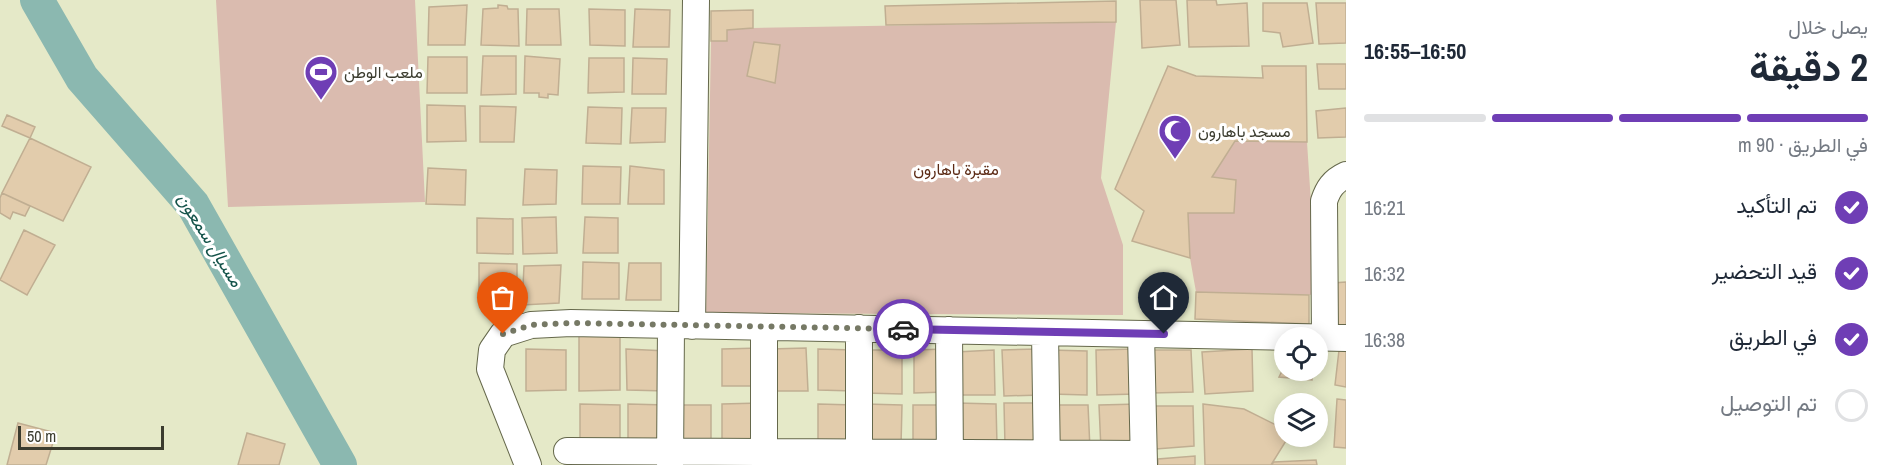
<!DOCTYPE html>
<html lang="ar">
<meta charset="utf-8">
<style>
:root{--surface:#fff;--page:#f2f2f3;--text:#1f2937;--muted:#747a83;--line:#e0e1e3;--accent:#6f3eb5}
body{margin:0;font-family:"Archivo Narrow",Vazirmatn,sans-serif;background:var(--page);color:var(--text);direction:rtl;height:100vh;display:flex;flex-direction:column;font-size:22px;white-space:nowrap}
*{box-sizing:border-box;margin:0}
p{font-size:20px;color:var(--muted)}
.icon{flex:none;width:33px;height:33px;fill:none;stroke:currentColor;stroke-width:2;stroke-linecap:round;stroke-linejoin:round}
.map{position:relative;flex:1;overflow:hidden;direction:ltr}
.panel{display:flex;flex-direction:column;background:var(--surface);width:540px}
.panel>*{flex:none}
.fabs{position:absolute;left:1274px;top:327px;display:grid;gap:12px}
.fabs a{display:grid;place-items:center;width:54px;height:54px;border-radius:50%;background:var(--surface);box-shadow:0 3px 15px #0003;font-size:30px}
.scale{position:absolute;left:18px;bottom:15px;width:146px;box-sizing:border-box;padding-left:6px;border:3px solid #3b3c2f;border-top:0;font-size:16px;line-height:21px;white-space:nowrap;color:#3b3c2f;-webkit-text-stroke:4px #fff;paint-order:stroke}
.pin{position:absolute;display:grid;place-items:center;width:51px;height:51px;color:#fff;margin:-62px -26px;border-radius:50% 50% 50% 0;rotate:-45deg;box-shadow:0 0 6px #0007}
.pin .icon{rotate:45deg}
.courier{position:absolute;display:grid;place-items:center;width:60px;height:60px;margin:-30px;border:4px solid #6f3eb5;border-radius:50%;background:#fff;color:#222;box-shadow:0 2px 8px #0007}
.overview em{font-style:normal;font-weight:700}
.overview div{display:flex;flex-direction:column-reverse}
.overview{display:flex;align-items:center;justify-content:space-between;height:102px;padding:0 18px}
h1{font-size:39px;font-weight:700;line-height:45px}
.bar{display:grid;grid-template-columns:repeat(4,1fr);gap:9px 6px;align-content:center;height:72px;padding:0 18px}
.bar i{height:8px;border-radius:4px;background:var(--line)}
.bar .active{background:var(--accent)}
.bar p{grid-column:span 4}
ol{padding:0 18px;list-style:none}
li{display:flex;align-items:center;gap:18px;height:66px}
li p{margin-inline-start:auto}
li .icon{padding:6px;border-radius:50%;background:var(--accent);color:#fff;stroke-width:4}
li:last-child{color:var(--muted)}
li i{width:33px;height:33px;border:3px solid var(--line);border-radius:50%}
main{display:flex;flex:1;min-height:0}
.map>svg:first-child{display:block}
.green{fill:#dabbaf}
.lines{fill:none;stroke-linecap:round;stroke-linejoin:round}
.river{stroke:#8bb8b0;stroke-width:34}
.building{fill:#e2ccac;stroke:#c0ae92;stroke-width:1.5}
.minor-casing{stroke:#65684b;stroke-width:28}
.minor{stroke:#fff;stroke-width:26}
.done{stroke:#767965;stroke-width:6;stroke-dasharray:0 10.8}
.route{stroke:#6f3eb5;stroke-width:8}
.labels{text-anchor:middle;stroke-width:6;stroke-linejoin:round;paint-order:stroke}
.poi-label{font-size:16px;fill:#3b3c2f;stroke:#fff;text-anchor:start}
.park-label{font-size:16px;fill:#5c2b16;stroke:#fff}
.water-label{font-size:18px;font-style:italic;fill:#14534a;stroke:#fff}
</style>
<main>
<section class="panel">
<div class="overview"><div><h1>2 دقيقة</h1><p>يصل خلال</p></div><em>16:50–16:55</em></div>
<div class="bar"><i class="active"></i><i class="active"></i><i class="active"></i><i></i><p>في الطريق · 90 m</p></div>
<ol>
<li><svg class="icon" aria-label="check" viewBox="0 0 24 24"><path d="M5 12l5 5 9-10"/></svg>تم التأكيد<p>16:21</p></li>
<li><svg class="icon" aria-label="check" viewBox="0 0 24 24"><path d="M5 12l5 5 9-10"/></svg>قيد التحضير<p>16:32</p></li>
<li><svg class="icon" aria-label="check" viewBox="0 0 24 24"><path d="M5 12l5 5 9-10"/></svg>في الطريق<p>16:38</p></li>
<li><i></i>تم التوصيل</li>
</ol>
</section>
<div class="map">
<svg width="1346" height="465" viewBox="0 0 1346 465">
<rect width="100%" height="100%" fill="#e5e9c8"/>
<!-- green -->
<path class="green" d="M216 0H415L425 202 228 207Z
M1116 22 1101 178 1123 245V315L706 313 711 41H726L727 30 753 28Z
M1235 141 1307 142 1317 295 1196 292 1190 258 1188 213H1234L1236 180 1212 177Z"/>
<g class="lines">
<!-- river -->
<path class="river" d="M37 0 82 78 193 205 340 465"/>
</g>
<!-- building -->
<path class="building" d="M1140 0H1176L1180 45 1142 48Z
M1187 0H1216L1217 5 1247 3 1249 46 1189 47Z
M1116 1V22L886 25 885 6Z
M1263 3H1307L1313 43 1283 47 1280 33 1263 31Z
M1316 3H1346V43L1319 44Z
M467 5 465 45H428L429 7Z
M498 5 507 6 508 9H518L519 46 481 45 483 9 498 8Z
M527 9H559L561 45H526Z
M589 9 625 10V46L590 45Z
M635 9 670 10 669 47H633Z
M753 10V28L727 30V41H711V11Z
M754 42 780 45 775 83 747 76Z
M483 56H516V94L481 95Z
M525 56 560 59 558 95 548 94V98L539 97V93H524Z
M428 57H467V93H427Z
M589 58H624V92L588 93Z
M633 58 667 59 666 94H632Z
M1317 64H1346V89H1319Z
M1168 66 1196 76 1263 78 1262 66H1306L1307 142 1235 141 1212 177 1236 180 1234 213H1188L1190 258 1132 241 1144 211 1115 189Z
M427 105 465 106 466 141 427 142Z
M480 106 516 107 514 142H480Z
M588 107 622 108 621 144 586 143Z
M632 108H666L665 142 630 143Z
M1346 108V137L1318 138 1316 111Z
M7 115 35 127 30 138 2 126Z
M30 138 91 167 63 221 2 193Z
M583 166 621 167 620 204H582Z
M630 166 664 170V204H628Z
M428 168 466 170 465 205 426 204Z
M525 169 557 170 556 204 523 205Z
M2 193 30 206 25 216 13 212 10 219 0 213V198Z
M556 217 557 253 523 254 522 218Z
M585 217 618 218V253H583Z
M477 218 513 219V254L477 253Z
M24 230 55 245 27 295 0 280Z
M583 262 619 263V299H582Z
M479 263 517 264V299H479Z
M629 263H661V300H626Z
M561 265 559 303 522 305 524 266Z
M1346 282V325L1333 326V283Z
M1196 292 1309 295V324L1195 319Z
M579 333 620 334V390L579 391Z
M760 348 759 386H722V349Z
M806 348 808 391H770V349Z
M526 349 566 350V390L526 391Z
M626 349 667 351 666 391 627 390Z
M818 349 854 350V391L818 390Z
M945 349 946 392 914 393V350Z
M1039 349 1041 395 1004 396 1002 350Z
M1135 349 1137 394 1097 395 1096 350Z
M1252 349 1253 391 1205 394 1202 352Z
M864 350H902V394L864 393Z
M994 350 995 395H958L956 352Z
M1050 350 1087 351V395L1051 394Z
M1149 350H1191L1193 392 1152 393Z
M1339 350 1346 351V387L1335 385Z
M1284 367V370H1312V380L1279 377Z
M1337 399 1346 400V448L1334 447Z
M760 403V446H722V404Z
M957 403 996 404 997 445 958 444Z
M1004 403H1041L1042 446H1005Z
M580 404 620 405V445L580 446Z
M628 404 666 405 665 445H628Z
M818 404 854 405V447H818Z
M865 404 902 405 901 446 865 447Z
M1139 404 1140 450H1101L1099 405Z
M1203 404 1244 409 1284 429V436H1289L1271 465H1205Z
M674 405H711V445L673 446Z
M913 405H946L945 444 913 445Z
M1052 405H1088L1090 449 1054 450Z
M1153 406H1193L1194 446 1156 449Z
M18 423 56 433 46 465H7Z
M247 433 285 444 279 465H238Z
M1195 456V465H1158V459Z
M1316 460 1317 465H1271L1274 462Z"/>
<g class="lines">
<!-- minor casing -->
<g class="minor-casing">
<path id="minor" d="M692 326 696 0
M859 328V465
M949 330 950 465
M1045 332 1047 465
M1141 334 1144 465
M1325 337 1324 201C1328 189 1333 181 1346 175
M567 451 1143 454
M528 465 490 369 492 350 503 334 531 325 571 323 1346 338
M670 465 671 325
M764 465V327"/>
</g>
<!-- minor -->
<use href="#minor" class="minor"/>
</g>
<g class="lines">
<!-- done -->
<path class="done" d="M503 334 531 325 571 323 903 329"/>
<!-- route -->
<path class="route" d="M903 329 1164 334"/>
</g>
<!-- icons -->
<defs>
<g id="stadium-pin" transform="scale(1.725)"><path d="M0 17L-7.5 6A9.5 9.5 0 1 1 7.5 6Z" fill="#6f3eb5" stroke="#fff"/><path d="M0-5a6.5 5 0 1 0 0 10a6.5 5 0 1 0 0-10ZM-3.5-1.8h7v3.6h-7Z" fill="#fff"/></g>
<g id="mosque-pin" transform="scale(1.725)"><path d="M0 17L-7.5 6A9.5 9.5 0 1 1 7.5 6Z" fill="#6f3eb5" stroke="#fff"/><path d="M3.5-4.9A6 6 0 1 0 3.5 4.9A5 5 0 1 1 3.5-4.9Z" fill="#fff"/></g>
</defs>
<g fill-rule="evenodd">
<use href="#stadium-pin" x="321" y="72"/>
<use href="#mosque-pin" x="1175" y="131"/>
</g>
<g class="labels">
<!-- poi labels -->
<g class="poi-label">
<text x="344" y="78">ملعب الوطن</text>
<text x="1198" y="137">مسجد باهارون</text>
</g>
<!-- park labels -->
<g class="park-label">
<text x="956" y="175">مقبرة باهارون</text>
</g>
<!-- water labels -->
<g class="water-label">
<text transform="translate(210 240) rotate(58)" y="6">مسيال سمعون</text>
</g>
</g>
</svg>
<div class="fabs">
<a><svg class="icon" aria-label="locate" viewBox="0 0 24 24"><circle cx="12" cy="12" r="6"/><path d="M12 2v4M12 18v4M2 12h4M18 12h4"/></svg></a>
<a><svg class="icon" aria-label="layers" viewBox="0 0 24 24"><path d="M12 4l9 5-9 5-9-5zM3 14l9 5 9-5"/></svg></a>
</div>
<div class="scale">50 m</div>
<div class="pin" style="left:503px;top:334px;background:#ea580c"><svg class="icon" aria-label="bag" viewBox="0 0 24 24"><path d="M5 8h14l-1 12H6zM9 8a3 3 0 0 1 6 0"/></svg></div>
<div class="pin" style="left:1164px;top:334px;background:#1f2937"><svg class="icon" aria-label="home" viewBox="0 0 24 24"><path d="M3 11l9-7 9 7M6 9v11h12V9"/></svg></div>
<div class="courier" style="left:903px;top:329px"><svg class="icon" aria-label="car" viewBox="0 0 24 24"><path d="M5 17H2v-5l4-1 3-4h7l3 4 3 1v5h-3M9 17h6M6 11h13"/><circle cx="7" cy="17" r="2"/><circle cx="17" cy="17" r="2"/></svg></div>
</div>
</main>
